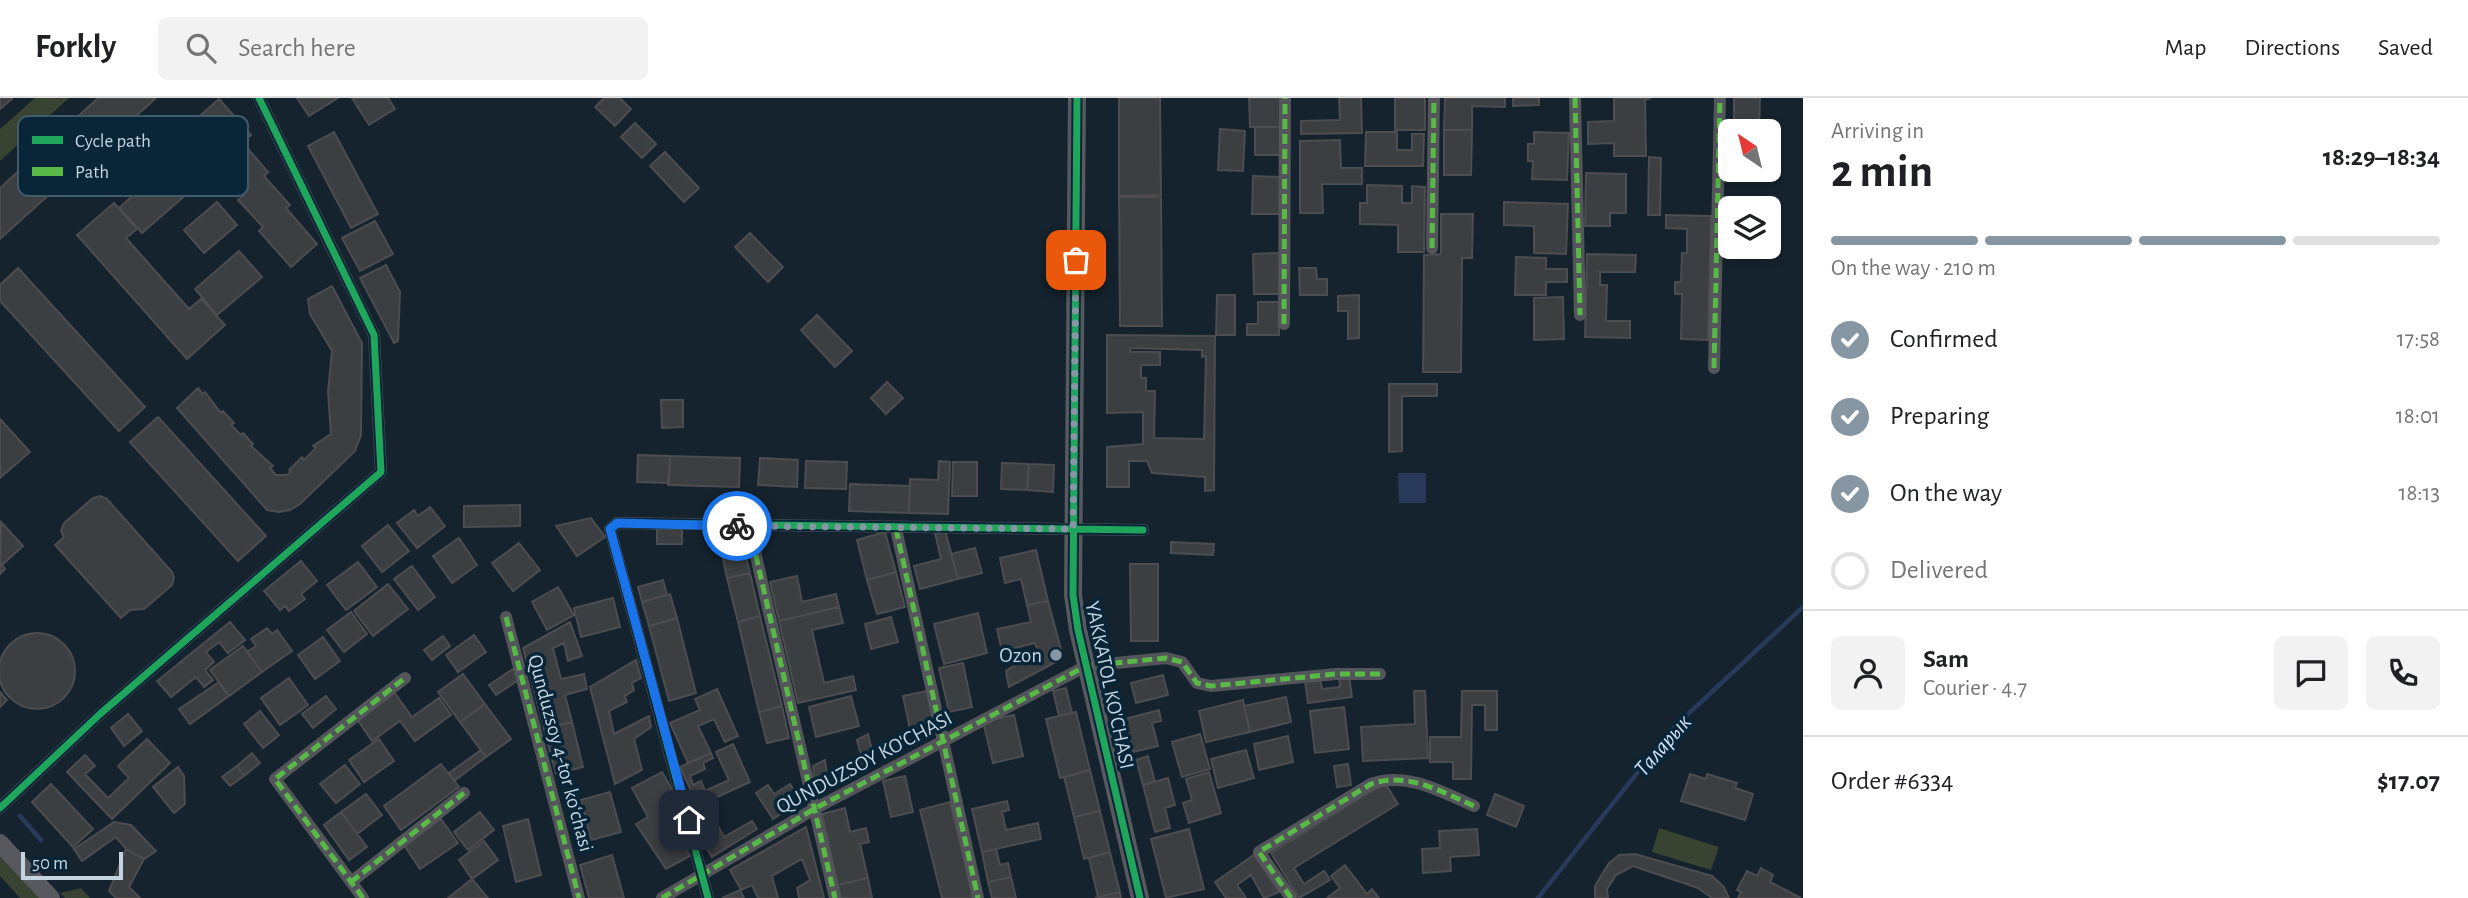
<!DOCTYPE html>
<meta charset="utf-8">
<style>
:root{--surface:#fff;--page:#f2f2f2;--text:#202124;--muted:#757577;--line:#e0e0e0;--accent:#8696a2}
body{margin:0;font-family:"Alegreya Sans",sans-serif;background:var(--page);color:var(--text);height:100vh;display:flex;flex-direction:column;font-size:26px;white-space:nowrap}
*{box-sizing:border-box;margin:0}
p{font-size:23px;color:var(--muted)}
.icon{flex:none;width:38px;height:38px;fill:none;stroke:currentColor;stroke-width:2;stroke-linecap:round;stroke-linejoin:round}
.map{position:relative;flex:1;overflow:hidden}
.sheet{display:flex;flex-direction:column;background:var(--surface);width:665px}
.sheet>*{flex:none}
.needle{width:46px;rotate:325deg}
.fabs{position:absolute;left:1718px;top:21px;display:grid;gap:14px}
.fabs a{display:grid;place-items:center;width:63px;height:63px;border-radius:10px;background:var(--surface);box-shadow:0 4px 10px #0003;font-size:35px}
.scale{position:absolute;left:21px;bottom:18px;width:102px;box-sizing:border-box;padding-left:7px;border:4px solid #c4d4e0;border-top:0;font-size:19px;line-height:24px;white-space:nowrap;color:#c4d4e0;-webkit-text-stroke:5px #092638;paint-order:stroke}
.pin{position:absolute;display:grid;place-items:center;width:60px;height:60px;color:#fff;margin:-30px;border-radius:14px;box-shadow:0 4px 10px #0006}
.courier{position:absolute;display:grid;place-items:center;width:70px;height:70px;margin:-35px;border:5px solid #1a73e8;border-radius:50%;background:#fff;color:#222;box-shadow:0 2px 9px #0007}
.head em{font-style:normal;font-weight:600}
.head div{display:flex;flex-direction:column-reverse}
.head{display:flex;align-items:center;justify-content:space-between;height:119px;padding:0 28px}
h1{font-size:46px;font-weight:600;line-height:52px}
.bar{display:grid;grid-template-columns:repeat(4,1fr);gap:10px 7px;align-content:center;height:84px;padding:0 28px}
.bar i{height:9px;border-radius:5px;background:var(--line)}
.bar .selected{background:var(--accent)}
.bar p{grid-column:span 4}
.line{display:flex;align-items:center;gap:18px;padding:0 28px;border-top:2px solid var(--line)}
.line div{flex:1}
.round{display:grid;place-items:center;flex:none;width:74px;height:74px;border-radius:10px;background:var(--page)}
ol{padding:0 28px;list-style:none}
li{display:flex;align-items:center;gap:21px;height:77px}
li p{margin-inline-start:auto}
li .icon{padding:7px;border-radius:50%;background:var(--accent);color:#fff;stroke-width:4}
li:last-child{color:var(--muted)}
li i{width:38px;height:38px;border:4px solid var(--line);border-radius:50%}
header{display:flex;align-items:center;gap:42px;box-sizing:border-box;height:98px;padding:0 35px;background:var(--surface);border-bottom:2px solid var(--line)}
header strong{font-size:33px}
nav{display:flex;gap:38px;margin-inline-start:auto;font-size:24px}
.search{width:490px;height:63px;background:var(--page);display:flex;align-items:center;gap:18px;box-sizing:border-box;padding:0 24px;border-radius:10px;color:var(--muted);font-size:26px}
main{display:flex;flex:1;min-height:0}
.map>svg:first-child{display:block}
.green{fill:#384331}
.water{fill:#28395a}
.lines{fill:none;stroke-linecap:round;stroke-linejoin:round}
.stream{stroke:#28395a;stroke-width:4.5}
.building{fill:#3c3f42;stroke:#4d4c4f;stroke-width:2;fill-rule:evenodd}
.street{stroke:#54555b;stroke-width:12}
.secondary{stroke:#58585f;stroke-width:18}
.quiet{stroke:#58b947;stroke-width:5;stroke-dasharray:10 5;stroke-linecap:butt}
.cycleway-casing{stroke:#092638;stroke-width:11}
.cycleway{stroke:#20a55d;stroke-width:7}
.done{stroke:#8696a2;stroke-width:7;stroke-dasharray:0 12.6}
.route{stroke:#1a73e8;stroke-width:9}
.poi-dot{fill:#8696a2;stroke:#092638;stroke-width:2.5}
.labels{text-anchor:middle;stroke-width:7;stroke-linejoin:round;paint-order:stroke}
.poi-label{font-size:21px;fill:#c4d4e0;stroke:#092638;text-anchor:end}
.street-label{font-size:21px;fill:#c4d4e0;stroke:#092638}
.water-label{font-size:23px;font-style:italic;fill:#d3e0f9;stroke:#092638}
.key{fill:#092638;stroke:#415a6a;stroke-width:2}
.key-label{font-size:19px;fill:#c4d4e0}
</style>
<header>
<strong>Forkly</strong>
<div class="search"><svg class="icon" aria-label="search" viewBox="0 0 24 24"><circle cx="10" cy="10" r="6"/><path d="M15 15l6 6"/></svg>Search here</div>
<nav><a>Map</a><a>Directions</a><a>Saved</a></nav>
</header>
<main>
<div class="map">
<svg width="1803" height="800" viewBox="0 0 1803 800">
<rect width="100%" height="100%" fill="#14232e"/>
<!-- green -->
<path class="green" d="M35 0H69L0 63V31Z
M1659 730 1719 749 1711 772 1652 754Z
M0 757 39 800H20L0 778Z
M81 790 90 800H65L60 795Z"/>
<!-- water -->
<path class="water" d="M1398 375H1426V405H1399Z"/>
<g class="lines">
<!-- stream -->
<path class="stream" d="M20 718 41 742
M1538 800 1672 631 1803 509"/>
</g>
<!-- building -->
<path class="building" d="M0 0H11L12 1 0 11Z
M98 0H156L0 141V90Z
M297 0H338L309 18Z
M352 0H388L395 11 369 27Z
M604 0H620L631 11 615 28 595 9Z
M1119 0H1160L1161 97 1119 98Z
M1249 0H1283V29H1250Z
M1339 0H1361L1362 35 1301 36V23L1340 22Z
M1395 0H1425V32H1395Z
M1445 0H1505V9L1472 8V32H1444Z
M1513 0H1539V7L1513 8Z
M1614 0H1651L1645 2 1646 58H1614V45L1588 46V24L1614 23Z
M1734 0H1760L1759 33H1734Z
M219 1 251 37 243 45 268 74 264 78 290 107 286 110 317 146 291 169 259 133 263 129 238 102 244 97 218 67 225 61 193 24Z
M635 25 656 46 642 60 621 39Z
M1255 29H1283V57H1255Z
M1220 31 1245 33 1243 73 1218 72Z
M1444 32H1472L1471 77H1444Z
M334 34 378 116 351 130 308 48Z
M1366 34H1397V52H1412V36H1424L1423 68H1365Z
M1534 34 1569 35 1567 82 1532 81 1533 63H1528V46H1534Z
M1340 42 1341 70H1362V86H1322L1323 115H1300V43Z
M665 54 699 90 684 104 650 68Z
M1649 59 1661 60 1660 117H1648Z
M174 61 197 87 142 135 119 110Z
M1586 75 1626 76V115H1610V128H1585Z
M1253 78 1281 79V116H1252Z
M1367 87 1402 88V105H1412V88L1425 89 1424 154H1398V127L1360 126V105H1367Z
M1119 99H1161L1162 228H1120Z
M217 104 237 127 204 155 184 132Z
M1504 104 1568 106 1566 156 1534 155V128L1504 127Z
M114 105 137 131 126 140 189 211 201 201 225 227 187 261 77 137Z
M1441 116H1473L1472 160H1462L1461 274H1423L1424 157 1441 156Z
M1666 117 1711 118 1708 242 1681 241 1682 196H1675V184H1681L1682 155H1687V131L1666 130Z
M375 123 393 156 360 173 342 140Z
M750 135 783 169 768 184 735 149Z
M239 153 262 179 217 217 195 191Z
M1280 155 1281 196H1254L1253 156Z
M1587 156 1636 157 1635 174H1600V187H1607L1606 223H1630V240L1585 239Z
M1516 159 1546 160V171H1567V184H1546V197H1515Z
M386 167 400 194 398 243 394 245 360 180Z
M18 170 145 309 119 333 0 203V187Z
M1299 170H1316L1317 181H1327V197H1300Z
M332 188 362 245 361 337 355 353 300 406 290 412 279 414 267 412 177 310 198 290 203 296 205 294 221 315 223 313 234 325 231 327 241 337 243 335 253 346 251 348 273 368 270 370 276 377H287L291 374 289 372 302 359 304 362 316 350 313 348 331 336 328 294 332 253 310 216 308 201Z
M1217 197H1235V237H1216Z
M1359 197V240L1348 241V213H1338V198Z
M1563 199 1564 241 1534 242V200Z
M1258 204H1279V237H1247V226H1258Z
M817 217 852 253 835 269 801 232Z
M1107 237 1215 238 1214 392 1205 393V379L1152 375 1147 363H1129V389H1107V349L1143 346V314L1107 315ZM1130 250 1202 252V259L1206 258 1204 341 1154 340 1155 293H1146V280H1141V267H1160V254H1130Z
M887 284 903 300 886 316 871 300Z
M1389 286H1437V298H1402V353L1389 354Z
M661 302H683V329L662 330Z
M158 319 266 438 238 463 130 344Z
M0 321 30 354 0 380Z
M638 357 670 358 669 385 637 384Z
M670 358 740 360 739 389 668 387Z
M760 360 798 362 797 389 758 387Z
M806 363 847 364 846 391 805 390Z
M939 363 950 364 948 416 909 415 910 381 938 382Z
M953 364H977V398H952Z
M1002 365 1029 366 1027 392 1001 391Z
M1029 366 1054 367 1053 394 1027 392Z
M850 386 910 388 909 415 849 413Z
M100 398 107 401 172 474 174 480 172 487 144 511 130 512 121 520 55 447 64 439 61 433 64 425 93 400Z
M520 407V428L464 429V408Z
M430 409 445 428 417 450 397 425 414 412 418 418Z
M591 420 605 439 577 458 556 428Z
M1 424 23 448 2 467 5 471 0 476Z
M388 427 409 453 382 474 362 448Z
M657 431H682V446H657Z
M945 432 958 481 920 491 914 468 941 461 935 435Z
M885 434 896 474 867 482 857 442Z
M459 440 477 467 452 485 433 458Z
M1171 444 1214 446 1213 457 1171 455Z
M519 445 540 472 513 493 492 465Z
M975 450 982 475 958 481 951 456Z
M744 451 750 475 727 480 722 456Z
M1036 452 1048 503 1027 507 1021 481 1005 485 1000 460Z
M301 463 317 483 301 496 305 501 289 513 285 508 280 512 264 493Z
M358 464 377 489 346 512 327 487Z
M1130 466H1158V543H1131Z
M412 468 435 499 418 512 394 481Z
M896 474 905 509 877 516 867 482Z
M750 475 760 518 738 524 727 480Z
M797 478 802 504 836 496 839 509 779 523 770 484Z
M663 482 667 497 642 504 638 489Z
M388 486 408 511 373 538 354 513Z
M558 489 574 517 547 532 532 504Z
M670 496 677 520 649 528 642 504Z
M613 500 620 529 581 539 574 510Z
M1048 503 1062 555 1056 564 1009 589 1006 573 1038 553 1035 545 1002 553 997 531 1031 524 1027 507Z
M839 509 843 525 812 532 824 585 853 578 856 592 798 605 779 523Z
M351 514 367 536 344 554 327 532Z
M978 515 987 555 944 566 934 526Z
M760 518 782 608 759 614 738 524Z
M891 519 898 544 871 551 865 526Z
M677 520 696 595 669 603 649 528Z
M230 524 245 542 228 555 219 544 206 554 214 564 205 572 213 582 204 589 196 579 171 599 157 583Z
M570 524 582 558 568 563 564 545 553 550 561 581 584 576 587 591 565 597 572 624 544 631 523 550Z
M267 530 272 536 277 532 292 553 262 574 247 554 256 548 251 541Z
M-1 573a38 38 0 1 1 76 0a38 38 0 1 1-76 0Z
M474 537 486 554 458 574 446 557Z
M443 538 450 548 432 562 424 552Z
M323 539 340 563 315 581 298 557Z
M243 548 262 574 229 598 210 572Z
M636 562 641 580 632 585 634 592 625 598 627 604 609 613 614 636 649 618 651 629 634 641 642 672 615 686 590 589Z
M963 565 972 609 949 614 939 570Z
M513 571 520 581 496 597 489 587Z
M463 576 485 606 460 624 438 594Z
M1163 577 1168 597 1136 605 1131 585Z
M1349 577 1352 599 1308 605 1305 583 1320 581 1322 591 1340 589 1339 579Z
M289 580 308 607 280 627 261 600Z
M219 584 229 598 190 626 179 611Z
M1066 590 1072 615 1059 618 1053 593Z
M717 591 738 638 725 644 714 621 698 628 711 655 688 665 670 625 700 612 695 601Z
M927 593 935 631 911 636 903 598Z
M1414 593H1425L1428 660 1363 663 1361 629 1415 626Z
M1462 593H1497V632H1485V607H1472L1471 681H1453V664H1430V639H1461Z
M0 594 7 602 0 609Z
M394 594 412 619 439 600 451 617 415 643 400 623 372 643 357 621Z
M326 598 336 611 313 630 302 616Z
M851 598 859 628 816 639 809 609Z
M1286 599 1291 624 1250 634 1244 608Z
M1243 602 1250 634 1206 644 1199 613Z
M485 606 511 641 486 659 460 624Z
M782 608 789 640 767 645 759 614Z
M1344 609 1349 651 1315 655 1310 613Z
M1159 612 1161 623 1152 625 1158 648 1133 654 1125 621Z
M260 613 279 637 263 650 244 626Z
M1076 614 1090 672 1060 680 1046 621Z
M128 616 142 633 124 648 111 630Z
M1014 617 1023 658 993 665 983 624Z
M572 624 583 669 556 676 544 631Z
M868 636 875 665 822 695 816 691 813 668 825 662 827 676 861 657 857 642Z
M1200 636 1210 671 1182 679 1172 644Z
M1288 638 1293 664 1259 672 1254 646Z
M147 641 170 665 112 721 67 674 85 657 95 668 85 676 108 700 129 680 118 668Z
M379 641 394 663 364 684 349 662Z
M733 646 750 684 698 708 680 669 711 655 713 660 703 665 705 671 690 678 693 687 701 683 705 693 729 682 716 654Z
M481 652 486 659 454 683 449 675Z
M1246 652 1254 680 1218 690 1211 661Z
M252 655 260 665 244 678 237 668Z
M1148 658 1155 684 1143 687 1136 662Z
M441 666 459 689 401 732 384 708Z
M1348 666 1351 687 1337 689 1334 668Z
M345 667 360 686 336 705 320 686Z
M237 668 244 678 230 688 222 679Z
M178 669 184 678 185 706 174 715 153 689Z
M1090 672 1100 713 1074 719 1064 679Z
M662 674 673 693 667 696 680 728 675 732 690 758 666 771 636 726 648 719 632 690Z
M1209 674 1221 715 1189 725 1183 705 1192 702 1186 681Z
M1690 676 1706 681 1707 676 1737 685 1735 690 1753 696 1745 722 1681 703Z
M905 678 913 714 891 719 883 683Z
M1168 680 1175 707 1165 710 1170 730 1155 734 1143 687Z
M1385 685 1398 706 1294 770 1304 786 1324 773 1330 782 1299 800 1271 755Z
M51 686 93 731 73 749 32 704Z
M790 686 801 703 773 721 756 695 768 687 774 696Z
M610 694 621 734 591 742 581 702Z
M366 696 382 717 357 736 341 714Z
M1495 696 1524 708 1516 729 1487 717Z
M1007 703 1009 712 1002 714 1006 732 1038 725 1041 741 982 754 972 711Z
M950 704 974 800H942L920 712Z
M845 710 850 734 866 730 869 744 860 746 868 780 838 787 822 716Z
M1100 713 1110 754 1084 761 1074 719Z
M341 714 367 749 349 762 324 727Z
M480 714 494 732 468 752 454 734Z
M441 721 458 745 420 771 404 747Z
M528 721 541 777 516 784 503 728Z
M752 723 757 731 712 759 699 740 718 728 724 739Z
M114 724 131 727 156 753 144 761 126 751 116 739 82 763 74 751Z
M806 729 824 800H799L797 790 810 782 802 761 772 778 778 800H758L752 787 741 792 730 772Z
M1189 731 1204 791 1166 800 1151 741Z
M1477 731 1479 757 1450 759 1451 773 1423 775 1422 751 1440 750 1439 733Z
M484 743 498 762 472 781 459 762Z
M126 751 144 761 129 789 140 800H116L109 793Z
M996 751 1000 767 1008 765 1011 779 988 784 982 754Z
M1110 754 1120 794 1098 799 1089 760Z
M1635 756 1712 778 1724 789 1729 800H1712L1698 790 1633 768 1616 777 1607 791 1608 800H1595V788L1609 765 1619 757Z
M612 757 624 800H589L580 767Z
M1254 757 1279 794 1264 800 1251 777 1237 787 1246 800H1226L1215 784Z
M1345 767 1367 796 1372 791 1379 800H1327L1340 790 1331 778Z
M1761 770 1773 777 1770 784 1801 800H1738L1741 794 1737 792 1747 773 1757 778Z
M1011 779 1016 800H992L988 784Z
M868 780 872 800H841L838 787Z
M472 781 488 800H448Z
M740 792 744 800H722Z
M1120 794 1121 800H1095L1098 799Z"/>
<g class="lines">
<!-- street -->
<path class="street" d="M1575 0 1580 217
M1432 150 1434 0
M1284 226 1285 0
M1714 270 1720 0
M749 428 835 800
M896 431 978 800
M506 519 579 800
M0 710 100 616 381 374 374 237 259 0
M351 784 464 695
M363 800 275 681 405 580
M662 800 816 710 1086 568 1166 560 1182 564 1197 585 1211 588 1336 576H1380
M708 800 610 431 617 425 1143 432
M1291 800 1259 754 1371 686C1407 673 1442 694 1474 708"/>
<!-- secondary -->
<path class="secondary" d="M1077 0 1073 497 1078 532 1140 800
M0 745 51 800"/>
<!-- quiet -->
<path class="quiet" d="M1575 0 1580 217
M1432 150 1434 0
M1284 226 1285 0
M1714 270 1720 0
M749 428 835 800
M896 431 978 800
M506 519 579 800
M351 784 464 695
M363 800 275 681 405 580
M662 800 816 710 1086 568 1166 560 1182 564 1197 585 1211 588 1336 576H1380
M1291 800 1259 754 1371 686C1407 673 1442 694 1474 708"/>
<!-- cycleway casing -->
<g class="cycleway-casing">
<path id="cycleway" d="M1077 0 1073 497 1078 532 1140 800
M0 710 100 616 381 374 374 237 259 0
M708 800 610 431 617 425 1143 432"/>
</g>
<!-- cycleway -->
<use href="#cycleway" class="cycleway"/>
</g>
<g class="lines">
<!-- done -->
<path class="done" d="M737 428 1073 431 1076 162"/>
<!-- route -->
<path class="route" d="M689 722 610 431 617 425 737 428"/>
</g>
<!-- markers -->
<circle class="poi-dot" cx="1056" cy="557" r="7"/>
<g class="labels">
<!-- poi labels -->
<g class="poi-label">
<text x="1042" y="564">Ozon</text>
</g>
<!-- street labels -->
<g class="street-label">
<text transform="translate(1110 587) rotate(78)" y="7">YAKKATOL KO'CHASI</text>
<text transform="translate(561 655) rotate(75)" y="7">Qunduzsoy 4-tor koʻchasi</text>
<text transform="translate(864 664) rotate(-28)" y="7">QUNDUZSOY KO'CHASI</text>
</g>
<!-- water labels -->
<g class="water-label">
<text transform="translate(1662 647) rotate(-49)" y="8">Таларык</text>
</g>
</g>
<!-- legend -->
<rect x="18" y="18" width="230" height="80" rx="10" class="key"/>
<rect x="32" y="38" width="31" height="8" fill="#20a55d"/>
<rect x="32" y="69" width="31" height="9" fill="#58b947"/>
<g class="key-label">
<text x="75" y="49">Cycle path</text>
<text x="75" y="80">Path</text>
</g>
</svg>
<div class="fabs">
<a><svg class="needle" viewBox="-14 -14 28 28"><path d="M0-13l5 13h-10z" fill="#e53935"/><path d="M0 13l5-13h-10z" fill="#757577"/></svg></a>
<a><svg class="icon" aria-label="layers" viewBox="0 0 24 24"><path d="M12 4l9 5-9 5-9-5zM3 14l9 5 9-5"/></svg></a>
</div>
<div class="scale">50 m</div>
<div class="pin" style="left:1076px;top:162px;background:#ea580c"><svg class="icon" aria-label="bag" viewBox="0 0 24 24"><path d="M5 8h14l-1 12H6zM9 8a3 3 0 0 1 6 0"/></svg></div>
<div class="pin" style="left:689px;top:722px;background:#1f2937"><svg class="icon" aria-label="home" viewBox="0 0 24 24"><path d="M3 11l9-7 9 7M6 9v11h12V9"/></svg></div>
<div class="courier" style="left:737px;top:428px"><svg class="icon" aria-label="bike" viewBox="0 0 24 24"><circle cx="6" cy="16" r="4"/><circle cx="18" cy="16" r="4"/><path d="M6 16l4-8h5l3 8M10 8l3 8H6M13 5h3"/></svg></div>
</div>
<section class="sheet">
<div class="head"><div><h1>2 min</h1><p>Arriving in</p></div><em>18:29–18:34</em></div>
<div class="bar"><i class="selected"></i><i class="selected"></i><i class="selected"></i><i></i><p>On the way · 210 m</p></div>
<ol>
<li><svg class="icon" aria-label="check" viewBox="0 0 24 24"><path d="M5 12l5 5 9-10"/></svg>Confirmed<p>17:58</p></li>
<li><svg class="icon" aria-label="check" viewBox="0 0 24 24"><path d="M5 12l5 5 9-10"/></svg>Preparing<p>18:01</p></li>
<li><svg class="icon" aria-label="check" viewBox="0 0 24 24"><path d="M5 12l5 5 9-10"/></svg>On the way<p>18:13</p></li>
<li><i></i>Delivered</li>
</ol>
<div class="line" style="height:126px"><a class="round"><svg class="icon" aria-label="person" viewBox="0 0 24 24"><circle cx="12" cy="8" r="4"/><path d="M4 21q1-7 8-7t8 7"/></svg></a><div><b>Sam</b><p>Courier · 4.7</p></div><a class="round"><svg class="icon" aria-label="chat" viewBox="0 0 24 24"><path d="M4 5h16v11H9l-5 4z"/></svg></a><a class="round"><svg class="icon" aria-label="phone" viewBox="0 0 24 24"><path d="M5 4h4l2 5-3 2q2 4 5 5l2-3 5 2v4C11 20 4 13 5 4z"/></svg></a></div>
<div class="line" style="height:91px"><div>Order #6334</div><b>$17.07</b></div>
</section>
</main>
